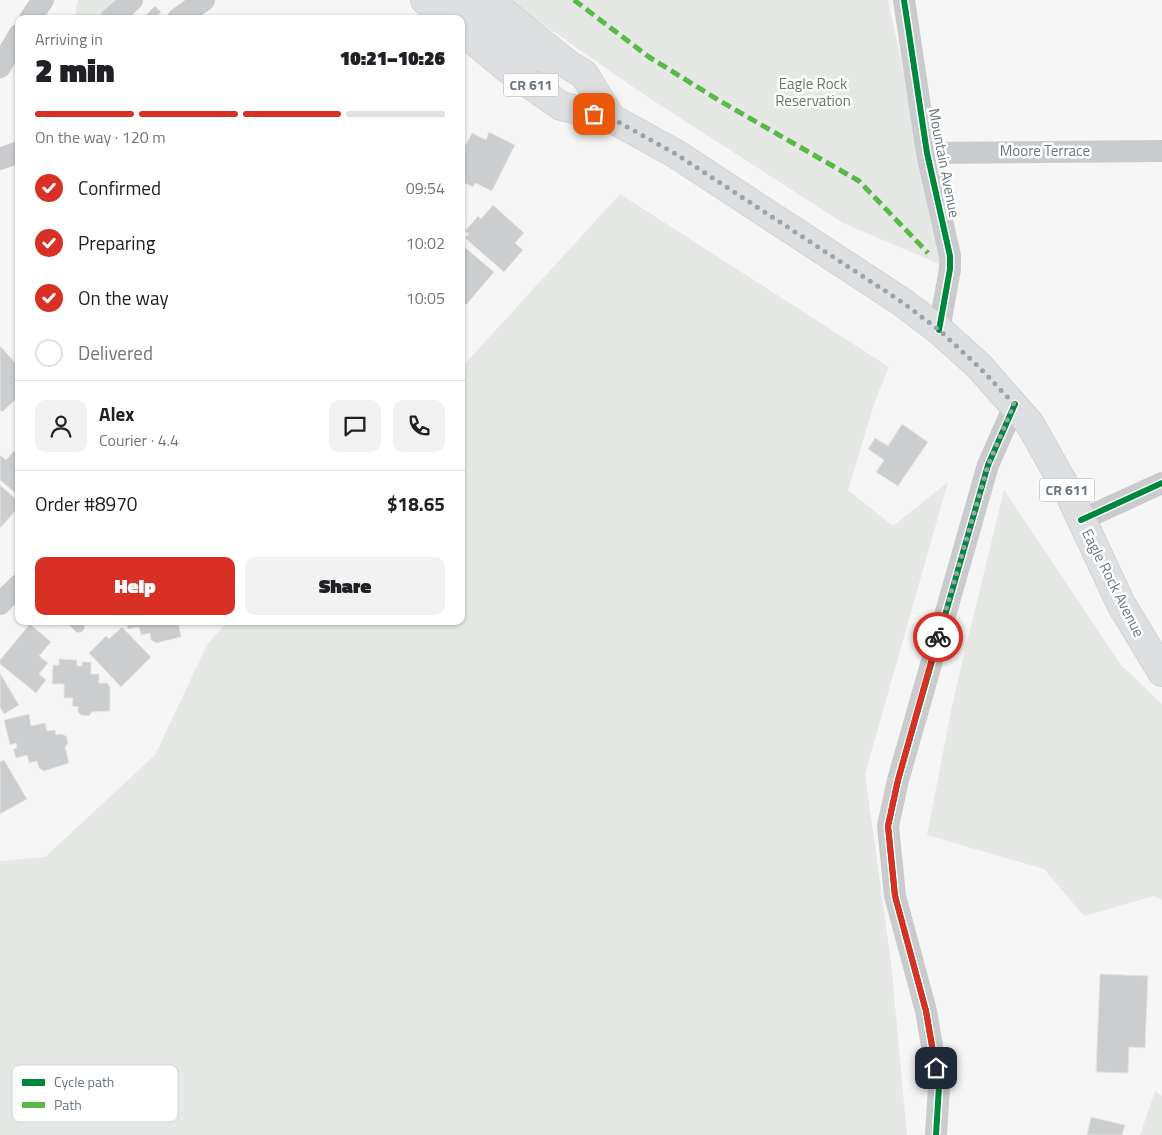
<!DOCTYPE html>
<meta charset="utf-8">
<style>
:root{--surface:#fff;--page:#f2f2f2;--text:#202124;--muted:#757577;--line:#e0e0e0;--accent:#d93025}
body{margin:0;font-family:"Titillium Web",sans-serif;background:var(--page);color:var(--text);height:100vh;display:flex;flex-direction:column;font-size:19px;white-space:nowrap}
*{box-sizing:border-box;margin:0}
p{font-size:16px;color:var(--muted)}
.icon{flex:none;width:28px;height:28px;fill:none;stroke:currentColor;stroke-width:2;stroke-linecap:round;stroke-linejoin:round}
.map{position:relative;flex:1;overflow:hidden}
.sheet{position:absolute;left:15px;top:15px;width:450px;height:610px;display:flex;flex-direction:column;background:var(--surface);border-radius:10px;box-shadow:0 1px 4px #0004}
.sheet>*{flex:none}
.pin{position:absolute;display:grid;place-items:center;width:42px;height:42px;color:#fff;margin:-21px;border-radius:10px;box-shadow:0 2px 8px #0006}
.courier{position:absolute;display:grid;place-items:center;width:50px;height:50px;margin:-25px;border:4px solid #d93025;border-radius:50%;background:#fff;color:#222;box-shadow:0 1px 6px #0007}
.overview em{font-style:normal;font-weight:800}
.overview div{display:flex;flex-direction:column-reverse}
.overview{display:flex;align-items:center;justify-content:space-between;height:85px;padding:0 20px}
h1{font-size:32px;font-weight:800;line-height:38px}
.bar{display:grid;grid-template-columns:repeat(4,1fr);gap:8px 5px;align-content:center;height:60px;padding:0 20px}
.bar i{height:6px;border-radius:4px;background:var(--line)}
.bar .selected{background:var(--accent)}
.bar p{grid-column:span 4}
.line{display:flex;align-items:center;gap:12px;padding:0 20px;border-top:1px solid var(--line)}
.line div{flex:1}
.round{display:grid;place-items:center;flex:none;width:52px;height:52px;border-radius:10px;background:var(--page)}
ol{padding:0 20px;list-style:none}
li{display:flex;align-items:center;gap:15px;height:55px}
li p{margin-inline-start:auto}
li .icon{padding:5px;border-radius:50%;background:var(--accent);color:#fff;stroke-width:4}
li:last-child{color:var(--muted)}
li i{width:28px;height:28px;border:2px solid var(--line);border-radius:50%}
.action{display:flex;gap:10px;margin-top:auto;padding:10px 20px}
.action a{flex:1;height:58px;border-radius:10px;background:var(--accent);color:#fff;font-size:20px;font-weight:800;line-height:58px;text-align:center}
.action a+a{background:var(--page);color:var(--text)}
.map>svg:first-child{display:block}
.green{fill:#e5e8e4}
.building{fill:#cccdce;stroke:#e6e6e6}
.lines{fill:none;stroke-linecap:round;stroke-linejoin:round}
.primary-casing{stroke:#d2d3d4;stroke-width:30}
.service{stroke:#c9cbcc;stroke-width:11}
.minor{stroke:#c9cbcc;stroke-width:22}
.primary{stroke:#dedfe0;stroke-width:28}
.quiet{stroke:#58b947;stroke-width:5;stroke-dasharray:10 5;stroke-linecap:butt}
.cycleway-casing{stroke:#fff;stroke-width:9}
.cycleway{stroke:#00873e;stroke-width:6}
.done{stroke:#9ba3ab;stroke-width:5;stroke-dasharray:0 9}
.route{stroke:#d93025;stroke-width:6}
.labels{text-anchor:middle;stroke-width:5;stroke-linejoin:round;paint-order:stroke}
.shield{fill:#fff;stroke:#97a0a8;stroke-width:1}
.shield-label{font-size:14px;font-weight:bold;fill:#6a7782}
.park-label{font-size:15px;fill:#6b7a68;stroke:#fff}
.street-label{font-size:15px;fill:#6a7782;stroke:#fff}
.key{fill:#fff;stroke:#d2d6da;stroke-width:1}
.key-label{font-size:14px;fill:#6a7782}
</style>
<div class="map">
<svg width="1162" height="1135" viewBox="0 0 1162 1135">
<rect width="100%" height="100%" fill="#f6f6f6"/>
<!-- green -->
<path class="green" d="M78 0H115L105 19H74Z
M508 0H888L945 263 944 266 843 223 646 96Z
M620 194 889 367 876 398 848 490 893 526 948 482 865 774 891 962 907 1135H0V861L45 857 155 755 207 645 228 621H461V368Z
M1004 490 1121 665 1162 704V900L1154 896 1084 916 1044 869 927 835 953 701Z
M1155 1091 1162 1096V1135H1140Z"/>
<!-- building -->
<path class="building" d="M155 6 161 12 154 19H145L144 17Z
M489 132 515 145 492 191 475 183 473 187 461 181V154L472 133 486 140Z
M493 205 524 233 515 243 523 250 504 272 465 238 469 234 465 231 478 216 481 219Z
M461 244 494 272 466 305 461 301Z
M0 346 19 367V402L15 400 2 412 0 410Z
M902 424 928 442 898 486 876 472 884 460 868 449 875 438 888 446Z
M14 451 19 455V496L0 480V455L6 460Z
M0 485 19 502V507L0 528Z
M126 621H178L181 637 156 643 151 640 150 633 141 635 139 627 128 629Z
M30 624 51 642 39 656 48 663 39 674 46 680 36 693 0 664V660Z
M122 627 151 657 121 687 89 653 106 636 109 639Z
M59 659 77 660V666H82V662H91V674H99V683H107L110 687V711L92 712 89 716 81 715 78 712V707L72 706 73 698H64V684H52L53 665H59Z
M0 673 19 705 4 714 0 707Z
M29 714 31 726 45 723 47 731 55 730 56 735 61 734 66 736 68 743 65 747 69 763 44 771 39 768 37 761 29 763 27 755 16 758 13 749 17 748 16 743 10 745 4 720Z
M4 760 27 799 0 814V762Z
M1100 974 1148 976 1145 1048 1129 1047 1128 1073 1096 1072Z
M1091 1117 1125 1125 1122 1135H1087Z"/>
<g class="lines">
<!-- primary casing -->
<g class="primary-casing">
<path id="primary" d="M425 0 448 19
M456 0 477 20 522 52 555 61
M488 0 570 66 584 74 611 118
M461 30 507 68 561 106 611 118 676 154 902 302 939 330 979 366 1030 424 1071 497 1121 604 1162 672"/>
</g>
<!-- service -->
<path class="service" d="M73 621 79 627"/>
<!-- minor -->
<path class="minor" d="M904 0 927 153 950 256V269L939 330
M30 19 43 0
M111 19 132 0
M178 19 204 0
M0 67 19 35
M927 153 1162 151
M0 159 19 152
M1081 520 1162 483
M0 604 19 585
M936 1135 939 1087 926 1011 895 896 888 826 898 780 988 465 1015 404"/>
<!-- primary -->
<use href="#primary" class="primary"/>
<!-- quiet -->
<path class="quiet" d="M574 0 649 57 720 101 859 181 928 253"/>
<!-- cycleway casing -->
<g class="cycleway-casing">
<path id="cycleway" d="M904 0 927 153 950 256V269L939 330
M1081 520 1162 483
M936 1135 939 1087 926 1011 895 896 888 826 898 780 988 465 1015 404"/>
</g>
<!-- cycleway -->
<use href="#cycleway" class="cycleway"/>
</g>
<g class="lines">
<!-- done -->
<path class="done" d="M594 114 611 118 676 154 902 302 939 330 978 366 1014 404 988 465 938 637"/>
<!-- route -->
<path class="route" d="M936 1068 926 1011 895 896 888 826 898 780 938 637"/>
</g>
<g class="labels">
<!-- shield labels -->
<g class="shield">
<rect x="503.5" y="73.5" width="55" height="23" rx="4"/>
<rect x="1039.5" y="478.5" width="55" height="23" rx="4"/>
</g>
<g class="shield-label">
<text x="531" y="90">CR 611</text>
<text x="1067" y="495">CR 611</text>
</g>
<!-- park labels -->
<g class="park-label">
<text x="813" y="89">Eagle Rock<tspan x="813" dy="17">Reservation</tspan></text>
</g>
<!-- street labels -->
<g class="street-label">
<text x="1045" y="156">Moore Terrace</text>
<text transform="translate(944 163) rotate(79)" y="5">Mountain Avenue</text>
<text transform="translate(1113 583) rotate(63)" y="5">Eagle Rock Avenue</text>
</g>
</g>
<!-- legend -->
<rect x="12" y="1065" width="166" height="57" rx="8" class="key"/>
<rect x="22" y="1079" width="23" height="7" fill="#00873e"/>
<rect x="22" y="1102" width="23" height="6" fill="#58b947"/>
<g class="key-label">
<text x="54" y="1087">Cycle path</text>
<text x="54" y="1110">Path</text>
</g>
</svg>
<div class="pin" style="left:594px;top:114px;background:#ea580c"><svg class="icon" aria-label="bag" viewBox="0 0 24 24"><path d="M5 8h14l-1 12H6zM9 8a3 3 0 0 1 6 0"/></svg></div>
<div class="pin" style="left:936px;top:1068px;background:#1f2937"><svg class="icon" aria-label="home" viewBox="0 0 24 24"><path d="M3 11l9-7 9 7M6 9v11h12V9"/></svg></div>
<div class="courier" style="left:938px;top:637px"><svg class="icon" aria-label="bike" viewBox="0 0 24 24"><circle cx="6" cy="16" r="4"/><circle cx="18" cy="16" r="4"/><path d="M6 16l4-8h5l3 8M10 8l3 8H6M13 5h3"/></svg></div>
<section class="sheet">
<div class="overview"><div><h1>2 min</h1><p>Arriving in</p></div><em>10:21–10:26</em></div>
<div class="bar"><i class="selected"></i><i class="selected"></i><i class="selected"></i><i></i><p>On the way · 120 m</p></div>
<ol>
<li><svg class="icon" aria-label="check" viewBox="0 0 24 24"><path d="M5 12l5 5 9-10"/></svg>Confirmed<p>09:54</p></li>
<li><svg class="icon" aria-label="check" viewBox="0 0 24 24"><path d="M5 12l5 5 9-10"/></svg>Preparing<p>10:02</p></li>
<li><svg class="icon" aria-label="check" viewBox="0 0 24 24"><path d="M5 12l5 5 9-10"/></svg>On the way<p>10:05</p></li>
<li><i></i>Delivered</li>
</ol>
<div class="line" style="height:90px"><a class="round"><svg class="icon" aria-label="person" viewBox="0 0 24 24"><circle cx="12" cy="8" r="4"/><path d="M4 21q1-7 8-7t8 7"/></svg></a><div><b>Alex</b><p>Courier · 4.4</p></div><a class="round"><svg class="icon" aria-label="chat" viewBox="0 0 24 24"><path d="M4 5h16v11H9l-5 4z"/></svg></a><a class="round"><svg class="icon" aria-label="phone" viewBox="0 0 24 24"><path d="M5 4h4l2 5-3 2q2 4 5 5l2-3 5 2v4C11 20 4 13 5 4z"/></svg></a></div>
<div class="line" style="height:65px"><div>Order #8970</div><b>$18.65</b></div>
<div class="action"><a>Help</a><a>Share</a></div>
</section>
</div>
